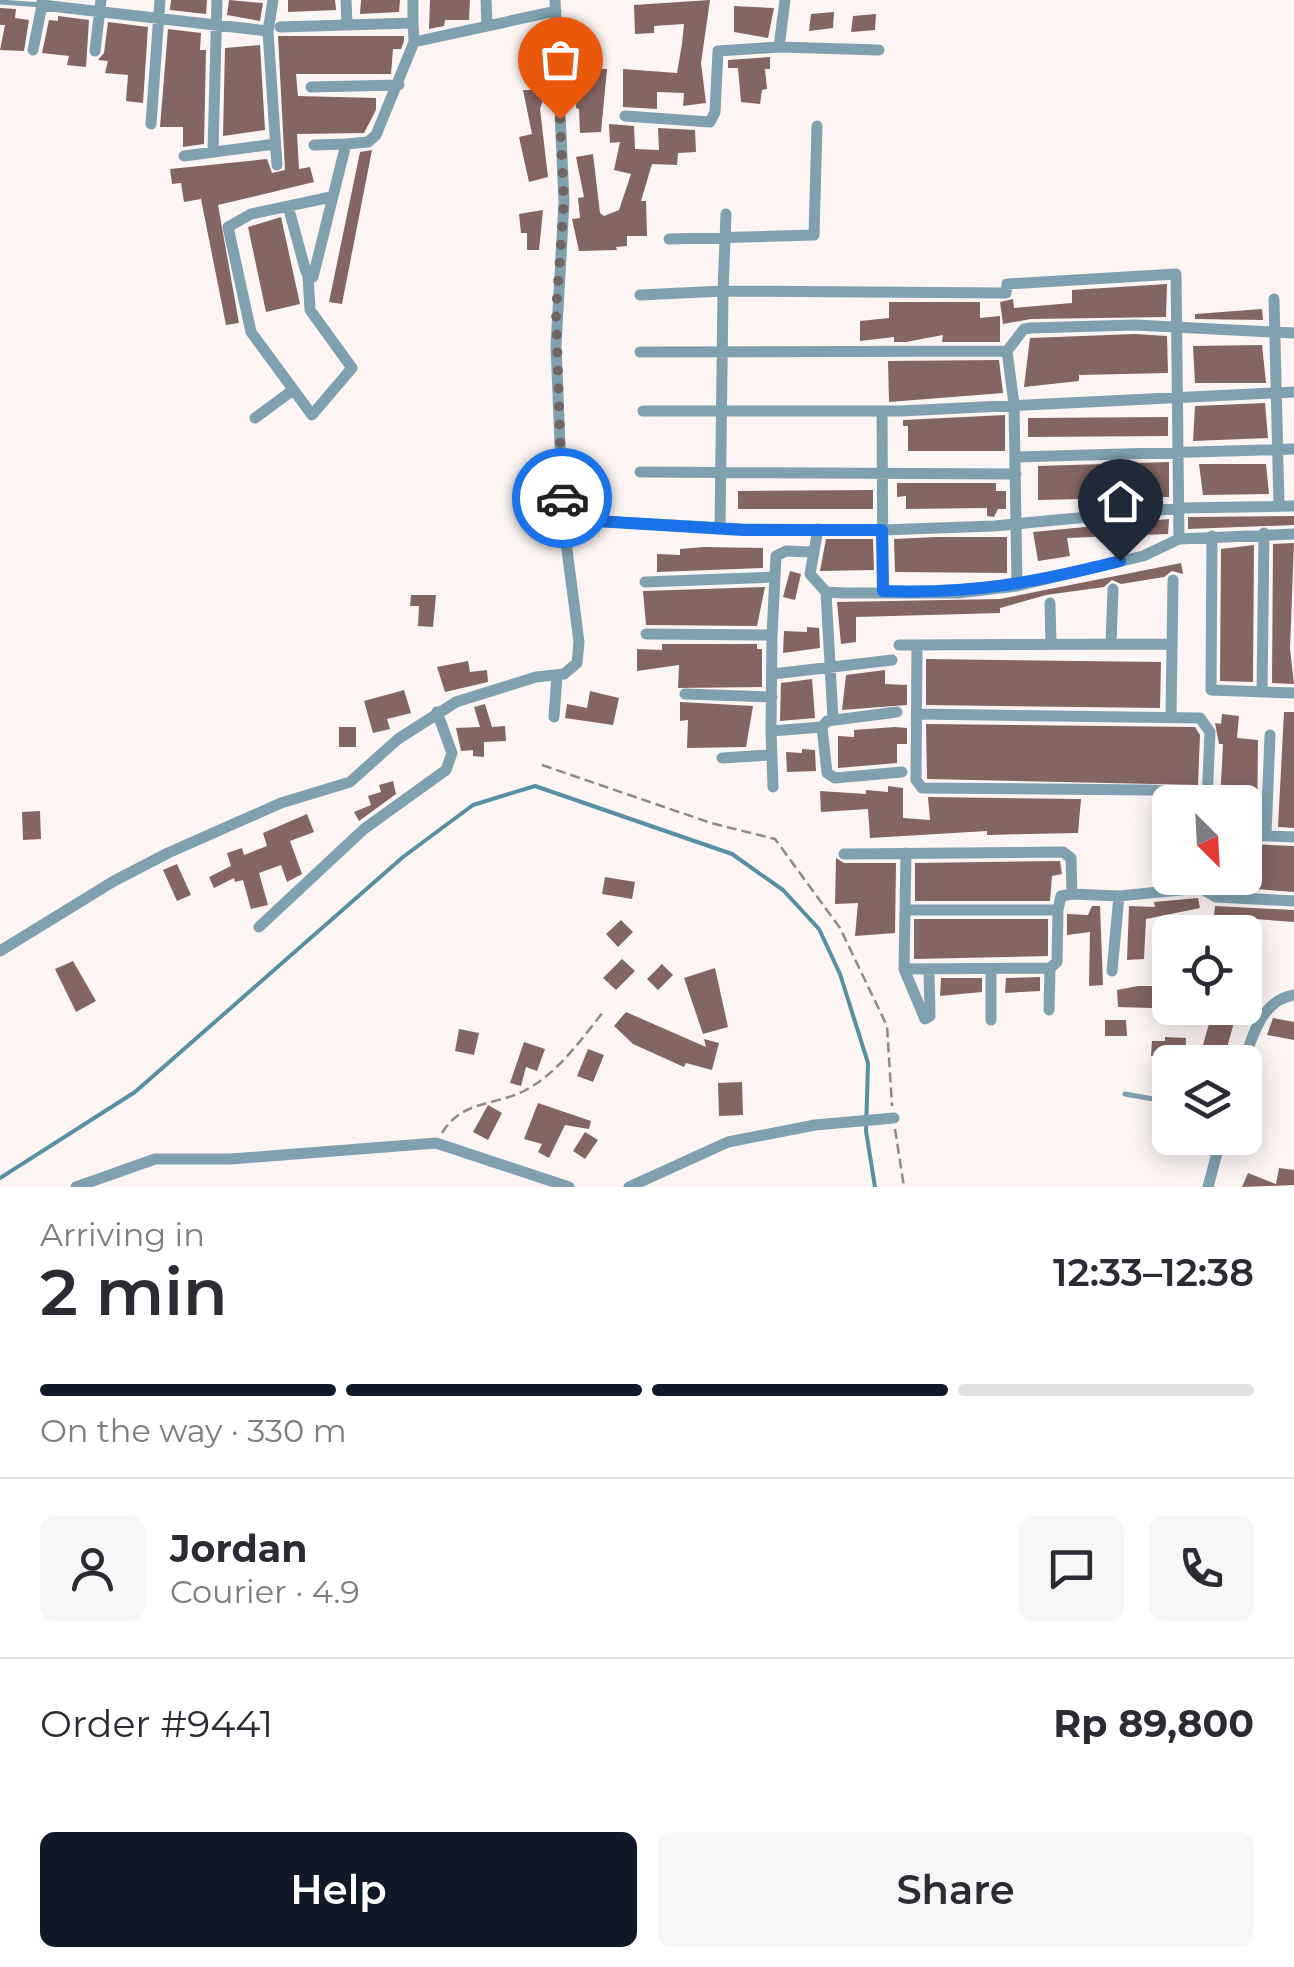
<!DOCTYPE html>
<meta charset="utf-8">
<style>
:root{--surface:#fff;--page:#f7f7f7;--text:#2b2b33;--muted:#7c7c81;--line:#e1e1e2;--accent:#111827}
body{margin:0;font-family:Montserrat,sans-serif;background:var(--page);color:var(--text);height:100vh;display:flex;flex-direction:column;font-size:38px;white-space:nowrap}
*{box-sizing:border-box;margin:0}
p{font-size:32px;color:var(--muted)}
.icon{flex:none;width:55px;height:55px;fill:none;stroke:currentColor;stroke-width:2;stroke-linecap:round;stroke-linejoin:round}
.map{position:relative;height:1187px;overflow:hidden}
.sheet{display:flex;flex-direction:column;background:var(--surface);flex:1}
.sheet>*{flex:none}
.needle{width:65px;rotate:156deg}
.fabs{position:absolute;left:1152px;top:785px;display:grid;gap:20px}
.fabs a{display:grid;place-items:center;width:110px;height:110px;border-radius:15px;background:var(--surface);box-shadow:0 5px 25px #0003;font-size:50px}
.pin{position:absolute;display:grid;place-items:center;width:85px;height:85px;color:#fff;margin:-102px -42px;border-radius:50% 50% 50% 0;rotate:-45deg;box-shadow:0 0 10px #0007}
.pin .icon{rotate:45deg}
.courier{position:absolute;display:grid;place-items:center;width:100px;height:100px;margin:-50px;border:8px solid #1a73e8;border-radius:50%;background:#fff;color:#222;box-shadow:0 2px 12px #0007}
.summary em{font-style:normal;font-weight:600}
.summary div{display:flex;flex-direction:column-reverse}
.summary{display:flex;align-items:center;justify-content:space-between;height:170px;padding:0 40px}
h1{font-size:65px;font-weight:600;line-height:75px}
.bar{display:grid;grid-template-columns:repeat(4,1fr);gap:15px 10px;align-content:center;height:120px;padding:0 40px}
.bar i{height:12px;border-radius:8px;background:var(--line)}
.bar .on{background:var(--accent)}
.bar p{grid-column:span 4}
.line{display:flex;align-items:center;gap:25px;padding:0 40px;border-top:2px solid var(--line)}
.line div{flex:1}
.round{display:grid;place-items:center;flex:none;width:105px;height:105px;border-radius:15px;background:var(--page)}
.primary-button{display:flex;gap:20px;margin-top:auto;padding:20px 40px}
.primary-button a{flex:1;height:115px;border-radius:15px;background:var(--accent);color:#fff;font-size:40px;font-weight:600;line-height:115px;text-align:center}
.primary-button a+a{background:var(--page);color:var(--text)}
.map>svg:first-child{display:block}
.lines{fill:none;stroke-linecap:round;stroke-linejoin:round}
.stream{stroke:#5790a5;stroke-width:4}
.building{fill:#836562}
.path{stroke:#908786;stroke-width:2.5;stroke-dasharray:10 5;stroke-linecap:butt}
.service{stroke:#7fa1af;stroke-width:5}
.minor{stroke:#7fa1af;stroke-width:11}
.done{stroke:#706564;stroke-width:10;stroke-dasharray:0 18}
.route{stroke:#1a73e8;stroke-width:12}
</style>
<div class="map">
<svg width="1294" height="1187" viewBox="0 0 1294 1187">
<rect width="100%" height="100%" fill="#fcf5f4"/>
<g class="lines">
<!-- stream -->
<path class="stream" d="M0 1178 135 1092 403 857 473 805 535 786 732 854 783 890 819 929 840 974 868 1063 866 1131 875 1187"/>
</g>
<!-- building -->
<path class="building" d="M171 0H207L206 14 170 10Z
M229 0 263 3 260 21 227 15Z
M288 0H335L336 10 288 12Z
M361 0H400L399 12 360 14Z
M430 0H470L469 20H445L444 26 429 29Z
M710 0 701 63 706 103 683 106 684 93 657 92V109L623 107V69L677 73 682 44 684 24 654 26V33L635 34 634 5Z
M734 6 774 8 768 38 734 32Z
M0 8 16 9 15 18 29 20 24 51 0 50 5 25H0Z
M834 12 833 28 809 31 811 14Z
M876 14 875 30 851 32 853 16Z
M58 16 89 20 86 67 67 65 69 56 42 53 49 20 58 21Z
M108 22 148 27 143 103 126 101 128 75 105 73 108 61 98 60 104 53Z
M168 29 201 33 200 50H206L204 144 183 147V127H160Z
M278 36H404V41L401 49H393L391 74H296L298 96 376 98V110L364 133 297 134 299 169 310 167 314 182 218 205 239 323 226 325 201 199 184 202 181 183 172 184 170 169 267 159 272 173 285 170Z
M260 45 265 130 223 136 225 48Z
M547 56 549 85 540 88 535 59Z
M770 57V69H765L767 89 762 90 760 104 741 102 738 68H728V60Z
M607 69 601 132 580 133 579 109 576 108 577 70Z
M523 90H546L540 109 548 177 529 182 519 137 532 134Z
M609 124 634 126 635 149 659 150 658 128 695 130 696 152 678 153 677 165 652 164 641 201H646L647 236H627V246L616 247 617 250 579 251 572 219 580 218 578 198 584 197 576 157 593 154 600 213 604 216 619 210 631 174 614 170 620 142 610 143Z
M372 150 342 304 329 302 360 152Z
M543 210 539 250H527V233H521L519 214Z
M281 217 300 304 266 312 248 227Z
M1167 284 1166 317 1031 319 1003 324 1000 302 1013 299 1014 308 1072 303V290Z
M889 302H980V318L1000 316V342H942L943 335 906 342H894V337L860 341V321L889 318Z
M1262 309 1263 320 1195 319V314Z
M1135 334 1167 336 1168 373 1079 375V381L1024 387 1030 338Z
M1262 345 1266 383H1195L1193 346Z
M999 360 1003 393 889 402 888 361Z
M1265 403 1268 438 1193 441 1195 406Z
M1005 415V451H908V426H903V420Z
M1168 417V436L1028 437V418Z
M1169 462V497L1038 500V466Z
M1199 464H1266L1269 494 1203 495Z
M897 483H996V491H1006V509H998L994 517 987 516V508L906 509V496L897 497Z
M873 490V509H738V491Z
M1294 516V525L1188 529V517Z
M1169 519 1168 534 1067 538 1070 556 1038 561 1033 532Z
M937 537H1007V573L895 572 894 539Z
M826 539H873L874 570 820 571Z
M1294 543 1290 649 1294 684 1272 683 1273 544Z
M1254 545 1253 682 1220 681 1221 549Z
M704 547 763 548V568L657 572V554L680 555V549Z
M1181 563 1183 574 1172 571 1164 577 1121 584 1112 580 1104 587 1046 595 1000 608V613L856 617V642L841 644 837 602 1000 599Z
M790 571 801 574 795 600 783 597Z
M765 587 757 626 646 625 643 591Z
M411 595H436L433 627 418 626 419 606H410Z
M807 627 819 628 820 648 783 653 784 631 807 632Z
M662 644H757V649H762V687L678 688 679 665 637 671V649L662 650Z
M926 659 1161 662 1160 708 926 705Z
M468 661 470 672 487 670 488 682 445 692 437 667Z
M885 670V684L907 685V705L842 710 846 675Z
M812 679 815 718 780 721 781 683Z
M404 690 411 713 387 719 390 729 373 733 364 701Z
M590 691 619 698 613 725 565 718 567 704 587 708Z
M680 702 753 706 746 747 687 748 688 720 680 721Z
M485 704 492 727 505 726 506 741 484 742V757L473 756V750L461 751 456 728 480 727 474 707Z
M1284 712H1294V828L1278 827Z
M1222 714 1239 716 1237 738 1258 740 1257 826H1245V802H1220L1223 744H1219L1215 723 1221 724Z
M926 724 1195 727 1200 735 1198 785 927 779Z
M339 727H356V747H339Z
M895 727 907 728V744H897V763L838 768V736L854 737V730Z
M802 749 815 750 816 771 787 772 786 752 802 753Z
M393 781 396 794 359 821 354 812 371 805 368 796 381 792 379 785Z
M888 786 903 788V818L930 820 928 797 1081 799 1078 833 987 835V831L870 838 868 809 821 812 820 791 866 794V790L888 792Z
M40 811 41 839 23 840 22 812Z
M307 814 314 832 290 841 302 874 287 882 281 865 259 873 268 905 251 909 243 880 235 882 234 878 214 888 209 877 231 866 227 853 242 848 244 855 267 846 263 833Z
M1245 844 1294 846V892L1215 886 1216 878H1245Z
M836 858 844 863H896L895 933 855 936 858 903 835 904Z
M1060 861 1062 874 1052 876 1050 901H915V863Z
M177 864 191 895 177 901 163 870Z
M605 877 635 882 632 899 602 894Z
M1198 898 1200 908 1146 919 1144 959 1127 960 1129 906 1155 907 1154 902Z
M1092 906H1100L1103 985 1089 986 1090 932 1067 935V914L1088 915Z
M1215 906 1294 910V922L1214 916Z
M914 919H1048V956L914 959Z
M621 920 633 932 618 947 606 934Z
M622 959 635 971 616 990 603 978Z
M73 961 96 1001 76 1012 55 969Z
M662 964 673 975 658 990 647 979Z
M715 968 728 1027 703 1034 684 978Z
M1040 977V991L1005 993 1006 978Z
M941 978H982V992L940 996Z
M1138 986H1152V1008L1118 1007 1117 990Z
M1190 1008H1238L1223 1062H1198L1211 1017 1190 1012Z
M626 1012 706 1047 704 1039 719 1043 712 1070 686 1063 684 1067 633 1044 614 1026Z
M1273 1018 1294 1022V1040L1267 1035Z
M1105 1020H1126L1127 1036H1105Z
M459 1029 479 1033 474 1055 455 1051Z
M1165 1037 1186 1038 1185 1062H1161V1056H1151L1152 1041H1165Z
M524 1042 545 1049 537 1071 526 1067 521 1086 510 1083Z
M588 1049 604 1055 593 1082 577 1076Z
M742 1082 743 1115 719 1116 718 1083Z
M538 1103 591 1121 589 1129 565 1125 549 1158 538 1152 542 1144 524 1139Z
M488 1105 502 1113 488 1140 473 1132Z
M585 1132 598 1140 585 1159 573 1151Z
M1279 1168 1294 1170V1185L1242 1187 1248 1173 1276 1184Z"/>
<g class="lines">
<!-- path -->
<path class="path" d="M542 765 711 823 775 839 840 928 887 1026 892 1106
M895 1129 904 1187
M442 1133C462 1100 494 1106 524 1091 557 1074 581 1040 603 1012"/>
<!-- service -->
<path class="service" d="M0 2 42 5
M1125 1094 1170 1102"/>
<!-- minor -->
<path class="minor" d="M42 0V5L268 31
M273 0 268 31 277 165
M346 0 347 24
M486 0 487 26
M413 23V0
M280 27 413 23 414 42
M779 47 879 50
M33 50 42 5
M95 51 101 0
M311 87 399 85
M625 116 710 122 715 112 718 51 779 47 785 0
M151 124 160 0
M314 145 346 144
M213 150 217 0
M184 156 275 144
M288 206 306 272 313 277 346 144 368 142 376 135 414 42 556 11
M669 239 814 235 817 126
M308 276 310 310 352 368 312 415 251 332 228 227 251 214 331 197
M640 295 723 291 726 214
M1274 299 1279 506
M1007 351 1024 329 1031 328 1135 325 1294 333
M1007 351 1014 404 1017 586
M640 352 1007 351
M643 411H901L1294 392
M882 411 883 591
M255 418 293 390
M1015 457 1294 449
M640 472 1016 474
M563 519 743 529 882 530 994 526 1181 508 1294 506
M720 528 723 291 1006 293 1007 284 1176 274 1179 539
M818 529 810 574 826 592 844 593H958L1017 586 1143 556 1179 539 1294 534
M1212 536 1211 690 1294 693
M645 582 774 577
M826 592 833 719
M1050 603 1051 643
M646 634 772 635 776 556 786 551 812 552
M1111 644 1113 589
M899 645 1172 644
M917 646 916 780 922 788 1149 790 1168 791 1182 802
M773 674 892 660
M1262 692 1264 533
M685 694 772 697
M897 712 827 721 822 727 827 773 835 778 902 772
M917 714 1200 718 1210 732 1207 802
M554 717 557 675
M1171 717 1173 580
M771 731 772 635
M722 758 770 755
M773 787 771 731 822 727
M1245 835 1294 837
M1266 835 1270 735
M906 853 904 969 925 1019 930 1016 929 970
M844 854 1063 852 1071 858 1072 894 1061 896 1058 910
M1201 878 1200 888 1216 897 1294 901
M1072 894 1119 896 1200 888
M259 927 364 829 446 770 452 753 437 712
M0 951 114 881 168 853 281 803 350 782 398 739 456 702 536 677 564 674 577 663 579 642 563 519 556 346 564 202 555 0
M904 969 1050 968 1057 962 1058 910H905
M991 969V1020
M1112 971 1119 896
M1049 1010 1050 968
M1244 1062C1252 1036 1262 1000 1294 995
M1161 1074 1170 1075
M76 1187 155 1159H231L436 1143 569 1187
M629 1187 728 1142 815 1125 894 1118
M1208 1187 1221 1138"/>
</g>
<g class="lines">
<!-- done -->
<path class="done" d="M560 119 564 202 556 311 562 498"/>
<!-- route -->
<path class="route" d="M562 498 563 519 743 530H882L883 591C973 594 1033 583 1120 561"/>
</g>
</svg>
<div class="fabs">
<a><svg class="needle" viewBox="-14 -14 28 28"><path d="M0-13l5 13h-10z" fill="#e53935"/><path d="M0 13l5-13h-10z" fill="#7c7c81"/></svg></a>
<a><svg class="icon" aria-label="locate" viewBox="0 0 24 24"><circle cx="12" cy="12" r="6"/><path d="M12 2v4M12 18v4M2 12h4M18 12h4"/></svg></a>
<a><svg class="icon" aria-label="layers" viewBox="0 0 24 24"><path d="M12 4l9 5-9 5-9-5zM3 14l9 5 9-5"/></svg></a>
</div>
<div class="pin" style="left:560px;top:119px;background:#ea580c"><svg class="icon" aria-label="bag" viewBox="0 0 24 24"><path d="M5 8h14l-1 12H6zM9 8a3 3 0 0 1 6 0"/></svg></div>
<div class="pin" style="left:1120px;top:561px;background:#1f2937"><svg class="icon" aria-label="home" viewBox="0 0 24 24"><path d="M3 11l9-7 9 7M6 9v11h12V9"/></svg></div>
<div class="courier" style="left:562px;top:498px"><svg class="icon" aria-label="car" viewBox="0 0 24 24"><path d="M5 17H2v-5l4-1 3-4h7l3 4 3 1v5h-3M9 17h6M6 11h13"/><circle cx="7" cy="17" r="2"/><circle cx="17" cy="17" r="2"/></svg></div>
</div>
<section class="sheet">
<div class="summary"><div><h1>2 min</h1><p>Arriving in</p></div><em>12:33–12:38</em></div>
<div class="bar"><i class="on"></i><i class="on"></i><i class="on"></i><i></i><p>On the way · 330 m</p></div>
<div class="line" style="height:180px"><a class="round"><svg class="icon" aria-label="person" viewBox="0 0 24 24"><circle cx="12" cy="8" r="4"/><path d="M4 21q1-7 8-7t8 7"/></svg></a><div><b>Jordan</b><p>Courier · 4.9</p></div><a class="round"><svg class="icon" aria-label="chat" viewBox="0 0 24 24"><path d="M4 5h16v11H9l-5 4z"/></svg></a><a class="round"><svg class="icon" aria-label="phone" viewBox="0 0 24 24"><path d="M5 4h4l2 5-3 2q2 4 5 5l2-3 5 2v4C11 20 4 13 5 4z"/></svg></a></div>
<div class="line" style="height:130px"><div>Order #9441</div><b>Rp 89,800</b></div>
<div class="primary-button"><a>Help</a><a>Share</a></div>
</section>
